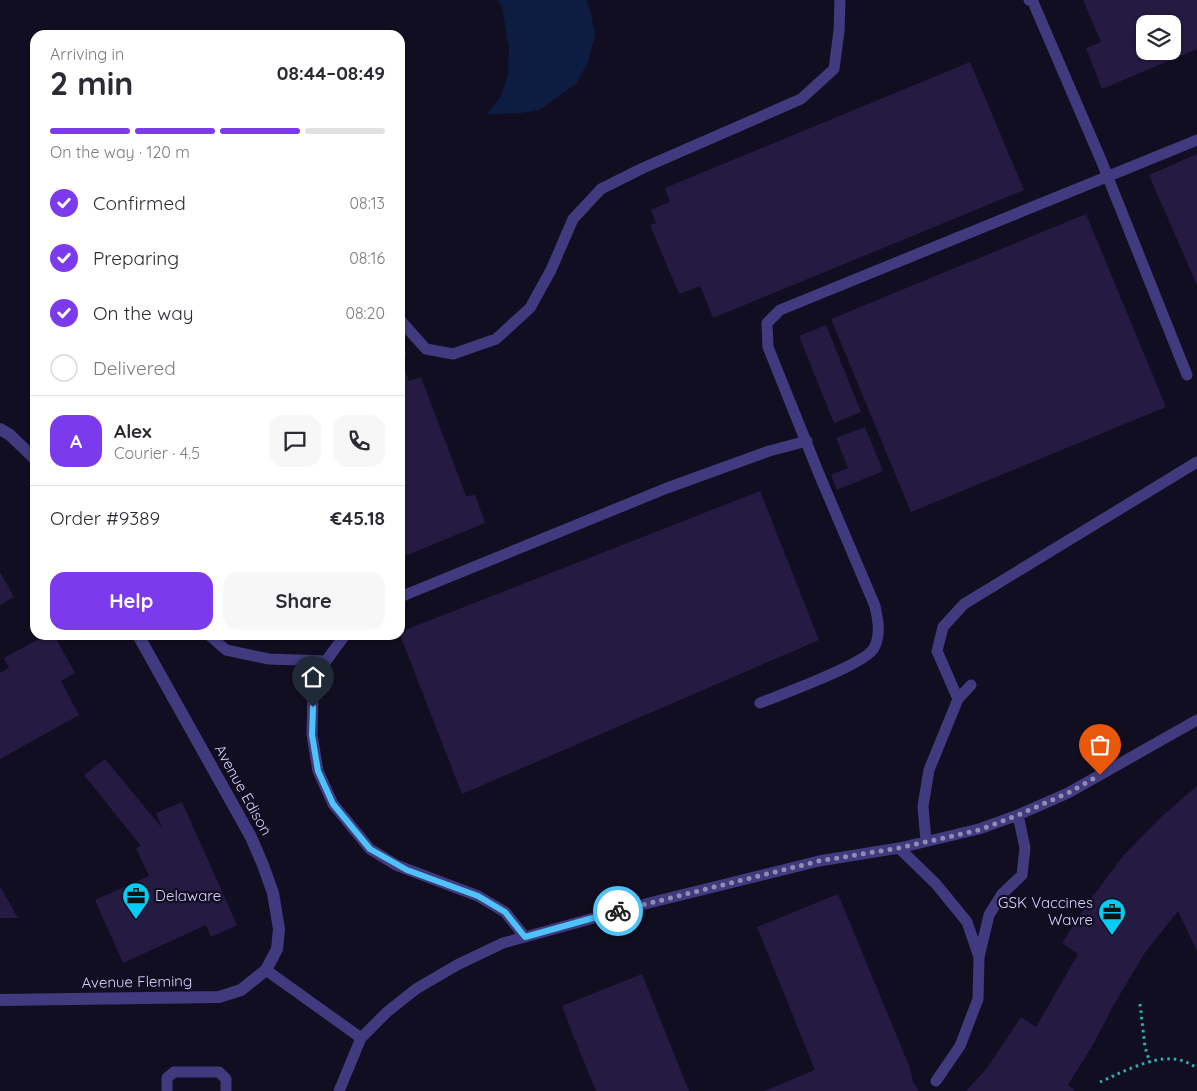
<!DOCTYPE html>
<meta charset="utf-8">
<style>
:root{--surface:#fff;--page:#f7f7f7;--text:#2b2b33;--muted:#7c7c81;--line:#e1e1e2;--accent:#7c3aed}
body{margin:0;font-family:Quicksand,sans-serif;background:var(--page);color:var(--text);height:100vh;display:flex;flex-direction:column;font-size:19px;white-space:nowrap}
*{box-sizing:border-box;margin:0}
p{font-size:16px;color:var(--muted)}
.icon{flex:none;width:28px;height:28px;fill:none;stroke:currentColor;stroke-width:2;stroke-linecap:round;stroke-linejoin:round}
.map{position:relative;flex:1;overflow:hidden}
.drawer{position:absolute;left:30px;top:30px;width:375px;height:610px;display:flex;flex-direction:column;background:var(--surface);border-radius:15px;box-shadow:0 1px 4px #0004}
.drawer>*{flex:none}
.controls{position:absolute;left:1136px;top:15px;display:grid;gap:10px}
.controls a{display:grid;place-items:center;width:45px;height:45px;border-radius:10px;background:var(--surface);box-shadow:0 1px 4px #0004;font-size:25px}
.pin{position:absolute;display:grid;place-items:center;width:42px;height:42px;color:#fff;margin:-51px -21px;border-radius:50% 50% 50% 0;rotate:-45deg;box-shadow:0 0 5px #0007}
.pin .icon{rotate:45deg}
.courier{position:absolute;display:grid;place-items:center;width:50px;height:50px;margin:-25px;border:4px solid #4fc3f7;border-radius:50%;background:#fff;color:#222;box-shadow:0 1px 6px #0007}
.head em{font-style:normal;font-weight:800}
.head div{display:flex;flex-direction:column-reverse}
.head{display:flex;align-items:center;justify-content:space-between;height:85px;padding:0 20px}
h1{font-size:32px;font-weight:800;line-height:38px}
.bar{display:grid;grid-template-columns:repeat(4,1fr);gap:8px 5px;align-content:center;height:60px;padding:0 20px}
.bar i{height:6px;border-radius:4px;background:var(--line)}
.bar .on{background:var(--accent)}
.bar p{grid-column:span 4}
.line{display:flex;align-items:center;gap:12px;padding:0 20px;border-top:1px solid var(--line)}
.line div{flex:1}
.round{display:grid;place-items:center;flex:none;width:52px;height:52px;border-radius:15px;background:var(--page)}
ol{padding:0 20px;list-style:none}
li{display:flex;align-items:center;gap:15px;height:55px}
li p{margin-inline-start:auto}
li .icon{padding:5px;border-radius:50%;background:var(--accent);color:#fff;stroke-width:4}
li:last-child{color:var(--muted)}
li i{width:28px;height:28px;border:2px solid var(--line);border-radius:50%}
.primary-button{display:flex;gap:10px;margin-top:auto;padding:10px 20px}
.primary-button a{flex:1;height:58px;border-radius:15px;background:var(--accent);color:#fff;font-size:20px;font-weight:800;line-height:58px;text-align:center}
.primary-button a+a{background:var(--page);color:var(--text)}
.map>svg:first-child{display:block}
.water{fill:#0d1d41}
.building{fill:#251a41;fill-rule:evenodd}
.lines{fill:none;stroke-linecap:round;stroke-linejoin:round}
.path{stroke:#31afb0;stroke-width:3;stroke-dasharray:2.5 4;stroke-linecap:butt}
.lane{stroke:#413a7f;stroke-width:11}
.street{stroke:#413a7f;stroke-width:12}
.done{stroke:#928bb1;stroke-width:5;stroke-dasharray:0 9}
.route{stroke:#4fc3f7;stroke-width:6}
.labels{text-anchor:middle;stroke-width:4.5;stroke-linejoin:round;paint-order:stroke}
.street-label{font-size:15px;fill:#d7cffe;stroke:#120e21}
.poi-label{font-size:15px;fill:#d7cffe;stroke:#120e21;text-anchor:start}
</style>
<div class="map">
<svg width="1197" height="1091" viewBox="0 0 1197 1091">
<rect width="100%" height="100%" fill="#120e21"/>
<!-- water -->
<path class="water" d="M498 0H586L591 14 595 35 588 62 576 84 539 110 521 113 487 114 501 96 508 75 509 48 502 7Z"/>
<!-- building -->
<path class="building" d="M1083 0H1197V49L1102 89 1086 48 1101 42ZM1145 24H1172V51H1145Z
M970 62 1024 190 713 318 700 286 679 294 650 225 656 223 651 210 670 202 665 188Z
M1197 154V285L1149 175Z
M1086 214 1166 407 911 512 831 319Z
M826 325 861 412 834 423 799 336Z
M400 342 407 355 401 358 409 381 421 377 466 496 475 495 485 523 400 558Z
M865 427 883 471 837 490 831 475 848 468 836 438Z
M760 491 819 640 462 794 400 635V632Z
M0 572 14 597 0 605Z
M46 635H54L75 673 61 681 79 715 0 759V673L9 668 4 658Z
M105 759 162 828 156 813 182 802 237 925 211 937 206 925 123 963 95 900 149 876 136 848 141 846 84 775Z
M1197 786V951L1178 911 1144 954 1113 1006 1094 1043 1068 1085 1075 1090 1074 1091H966L987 1068 1021 1017 1036 1027 1078 954 1062 943 1087 904 1123 856 1161 817Z
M0 886 18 918H0Z
M838 894 910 1068 913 1082 919 1091H764L815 1070 757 927Z
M642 974 689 1091H596L571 1030 562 1006Z"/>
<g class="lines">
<!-- path -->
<path class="path" d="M1140 1004 1145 1047 1150 1063
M1100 1082C1118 1074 1151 1057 1171 1059 1181 1059 1189 1063 1197 1068"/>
<!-- lane -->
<path class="lane" d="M1029 0 1033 2 1101 160 1187 375
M400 320 426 349 453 354 496 339 530 308 551 270 573 219 601 189 643 168 801 99 834 69 839 31 840 0
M400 597 667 488 769 451 807 441
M209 635 226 650 269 659 326 661
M345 635 326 661 313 693 312 735 318 771 333 804 370 849 396 865 478 896 505 912 525 937
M958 699 937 651 943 627 964 604 1197 462
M760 703C780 695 866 664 874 648 881 634 878 620 875 606L819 474 768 347 767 323 780 310 1197 140
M926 841 923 806 929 770 958 699 971 685
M899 848 936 884 967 922 979 957 978 999 960 1046 936 1081
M979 957 989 915 1002 894 1022 875 1025 848 1018 815
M266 970 361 1038
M167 1091V1078L174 1072H219L226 1079V1091
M339 1091 361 1038 387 1012 416 989 457 965 503 943 649 903 819 861 899 848 979 829 1018 815 1068 793 1197 720"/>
<!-- street -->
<path class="street" d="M0 429 10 435 35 459
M0 1000 219 997 241 990 266 970 277 949 279 929 273 893 263 865 251 837 138 635"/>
</g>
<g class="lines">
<!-- done -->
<path class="done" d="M618 911 819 861 899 848 979 830 1018 815 1068 793 1100 775"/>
<!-- route -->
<path class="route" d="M313 707 312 735 318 771 333 804 370 849 407 870 478 896 505 912 525 937 618 911"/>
</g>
<!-- icons -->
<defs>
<g id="office-pin" transform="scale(1.4375)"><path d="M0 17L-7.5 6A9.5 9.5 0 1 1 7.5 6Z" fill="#06cbf3" stroke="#120e21"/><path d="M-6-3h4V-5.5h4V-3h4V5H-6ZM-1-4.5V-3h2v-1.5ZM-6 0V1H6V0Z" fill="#111"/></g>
</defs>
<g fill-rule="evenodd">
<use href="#office-pin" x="136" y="896"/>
<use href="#office-pin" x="1112" y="912"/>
</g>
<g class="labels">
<!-- street labels -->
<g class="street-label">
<text transform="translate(243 790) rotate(61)" y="5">Avenue Edison</text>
<text transform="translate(137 982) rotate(-1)" y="5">Avenue Fleming</text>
</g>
<!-- poi labels -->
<g class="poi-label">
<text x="155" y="901">Delaware</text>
<text x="1093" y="908" text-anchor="end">GSK Vaccines<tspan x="1093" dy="17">Wavre</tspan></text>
</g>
</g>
</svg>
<div class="controls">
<a><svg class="icon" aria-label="layers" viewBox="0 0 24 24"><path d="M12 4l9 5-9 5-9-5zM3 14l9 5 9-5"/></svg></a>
</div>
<div class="pin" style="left:1100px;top:775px;background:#ea580c"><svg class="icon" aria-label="bag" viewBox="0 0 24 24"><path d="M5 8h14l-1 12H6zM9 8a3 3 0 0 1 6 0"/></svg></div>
<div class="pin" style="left:313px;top:707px;background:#1f2937"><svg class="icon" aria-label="home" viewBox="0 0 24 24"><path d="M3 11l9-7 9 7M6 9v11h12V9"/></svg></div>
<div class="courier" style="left:618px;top:911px"><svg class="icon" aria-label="bike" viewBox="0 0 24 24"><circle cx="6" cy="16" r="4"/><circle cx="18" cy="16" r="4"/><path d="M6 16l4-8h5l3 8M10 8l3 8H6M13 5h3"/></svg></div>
<section class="drawer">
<div class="head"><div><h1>2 min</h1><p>Arriving in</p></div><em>08:44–08:49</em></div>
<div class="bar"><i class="on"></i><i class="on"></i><i class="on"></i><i></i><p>On the way · 120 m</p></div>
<ol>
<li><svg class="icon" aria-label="check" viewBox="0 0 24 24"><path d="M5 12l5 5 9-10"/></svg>Confirmed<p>08:13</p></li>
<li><svg class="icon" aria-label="check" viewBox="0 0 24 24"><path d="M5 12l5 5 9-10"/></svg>Preparing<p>08:16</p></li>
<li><svg class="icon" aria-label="check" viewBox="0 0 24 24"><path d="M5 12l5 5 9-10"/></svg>On the way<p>08:20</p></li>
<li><i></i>Delivered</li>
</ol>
<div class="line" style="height:90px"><b class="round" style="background:var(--accent);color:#fff">A</b><div><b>Alex</b><p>Courier · 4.5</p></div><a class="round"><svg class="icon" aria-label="chat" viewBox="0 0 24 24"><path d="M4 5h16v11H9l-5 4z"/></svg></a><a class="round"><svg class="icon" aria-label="phone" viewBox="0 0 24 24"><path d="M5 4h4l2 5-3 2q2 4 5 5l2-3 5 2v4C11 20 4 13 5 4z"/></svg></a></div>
<div class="line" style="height:65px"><div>Order #9389</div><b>€45.18</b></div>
<div class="primary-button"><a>Help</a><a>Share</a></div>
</section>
</div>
